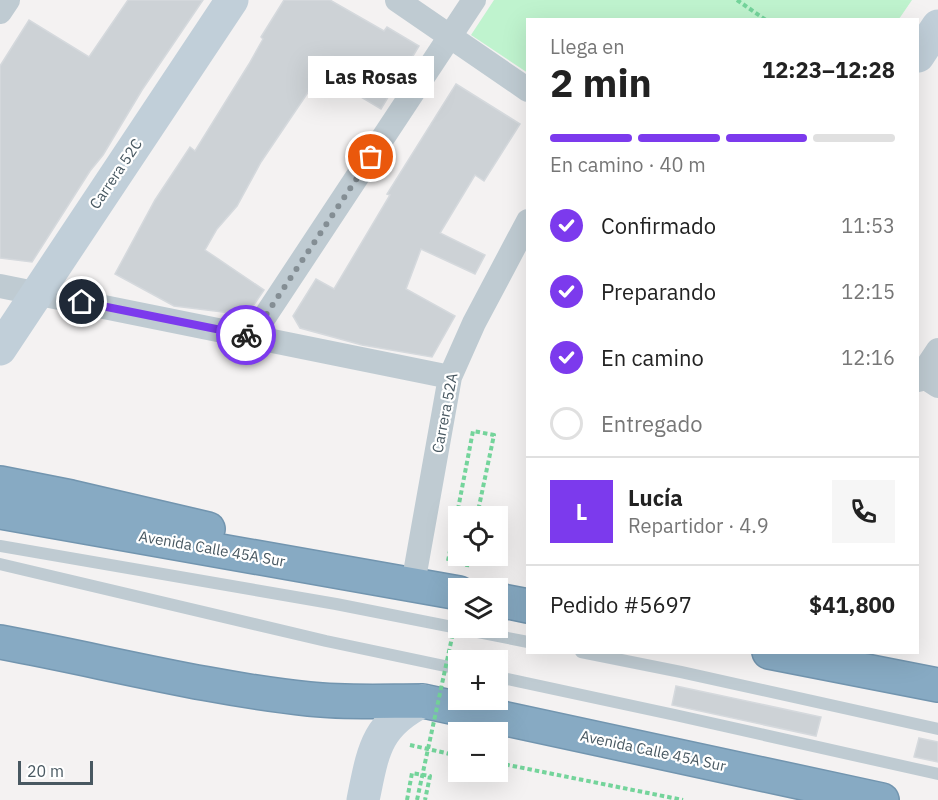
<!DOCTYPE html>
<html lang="es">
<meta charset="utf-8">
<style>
:root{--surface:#fff;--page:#f6f6f6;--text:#222;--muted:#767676;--line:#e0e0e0;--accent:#7c3aed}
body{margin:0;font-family:"IBM Plex Sans",sans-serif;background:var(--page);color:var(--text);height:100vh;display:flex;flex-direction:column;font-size:22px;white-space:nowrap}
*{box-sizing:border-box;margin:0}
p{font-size:20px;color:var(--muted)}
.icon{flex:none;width:33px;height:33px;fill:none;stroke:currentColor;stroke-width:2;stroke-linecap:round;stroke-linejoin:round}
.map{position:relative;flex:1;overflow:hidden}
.sheet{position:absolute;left:526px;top:18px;width:393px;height:636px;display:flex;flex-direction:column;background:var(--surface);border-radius:0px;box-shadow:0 6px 24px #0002}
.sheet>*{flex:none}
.fabs{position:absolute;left:448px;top:506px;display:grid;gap:12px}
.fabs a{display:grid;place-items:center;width:60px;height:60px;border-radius:0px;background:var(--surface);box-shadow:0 6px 24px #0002;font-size:30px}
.scale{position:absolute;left:18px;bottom:15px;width:75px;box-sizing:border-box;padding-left:6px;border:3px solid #485861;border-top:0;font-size:16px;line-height:21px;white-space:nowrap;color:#485861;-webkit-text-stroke:4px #fff;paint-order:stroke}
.pin{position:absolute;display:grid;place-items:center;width:51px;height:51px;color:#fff;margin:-26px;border:3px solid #fff;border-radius:50%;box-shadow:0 2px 6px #0007}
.courier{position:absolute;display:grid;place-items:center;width:60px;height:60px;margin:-30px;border:4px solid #7c3aed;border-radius:50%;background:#fff;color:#222;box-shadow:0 2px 8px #0007}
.bubble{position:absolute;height:42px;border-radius:0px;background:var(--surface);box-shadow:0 6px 24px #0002;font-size:20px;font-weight:700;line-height:42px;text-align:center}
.head em{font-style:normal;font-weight:700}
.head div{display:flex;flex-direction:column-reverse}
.head{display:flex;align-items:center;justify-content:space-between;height:102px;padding:0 24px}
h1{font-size:39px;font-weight:700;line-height:45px}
.bar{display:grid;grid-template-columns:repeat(4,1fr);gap:9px 6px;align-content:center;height:72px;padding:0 24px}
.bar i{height:8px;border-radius:4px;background:var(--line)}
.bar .current{background:var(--accent)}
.bar p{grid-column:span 4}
.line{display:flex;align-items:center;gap:15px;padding:0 24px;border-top:2px solid var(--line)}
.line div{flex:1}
.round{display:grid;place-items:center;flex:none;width:63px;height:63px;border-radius:0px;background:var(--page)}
ol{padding:0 24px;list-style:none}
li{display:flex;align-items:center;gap:18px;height:66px}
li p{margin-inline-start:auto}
li .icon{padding:6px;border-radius:50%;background:var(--accent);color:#fff;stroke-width:4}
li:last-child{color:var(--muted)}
li i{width:33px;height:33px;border:3px solid var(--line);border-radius:50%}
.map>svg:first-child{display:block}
.green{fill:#bff3ce}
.building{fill:#cdd2d6;stroke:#d5d9dd;stroke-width:1.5}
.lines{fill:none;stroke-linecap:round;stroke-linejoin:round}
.highway-casing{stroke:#7295af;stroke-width:36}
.path{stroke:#74d49b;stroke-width:4;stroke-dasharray:4.5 3;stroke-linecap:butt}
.lane{stroke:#bfcbd2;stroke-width:12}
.street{stroke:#bfcbd2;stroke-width:24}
.secondary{stroke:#c1cfd9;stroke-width:33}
.highway{stroke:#87aac3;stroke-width:33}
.path-bridge{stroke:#74d49b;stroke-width:4;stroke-dasharray:4.5 3;stroke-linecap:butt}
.done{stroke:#848e94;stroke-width:6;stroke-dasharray:0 10.8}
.route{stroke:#7c3aed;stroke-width:8}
.labels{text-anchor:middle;stroke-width:4.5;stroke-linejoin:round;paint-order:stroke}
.street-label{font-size:15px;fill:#485861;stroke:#fff}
</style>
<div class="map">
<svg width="938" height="800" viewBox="0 0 938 800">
<rect width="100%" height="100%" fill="#f4f2f2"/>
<!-- green -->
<path class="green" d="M494 0H912L899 19 528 20V73L471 35Z"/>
<!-- building -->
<path class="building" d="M128 0H203L142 90 103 155 90 171 32 262 0 258V66L29 20 89 57Z
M284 0H330L384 31 387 27 419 46 381 109 321 73 261 162 237 206 217 229 205 250 264 290 247 315 174 306 115 274 155 200 190 147 195 151 249 64 263 39 261 37Z
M456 84 520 124 484 181 475 175 440 233 485 255 475 274 421 249 406 289 455 316 432 357 362 345 300 328 293 316 316 279 334 289 390 195 387 194Z
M676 686 821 717 816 736 672 705Z
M919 738 938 742V762L914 757Z"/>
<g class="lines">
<!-- highway casing -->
<g class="highway-casing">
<path id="highway" d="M0 483 71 497 208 529
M0 512 459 593
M498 600 528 606
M0 642C103 661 205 688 309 699 347 703 385 701 423 701L882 800
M769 652 938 685"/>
</g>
<!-- path -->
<path class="path" d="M737 0 766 20
M448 561 473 431 494 435 477 516
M467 567 469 555
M410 745 459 756
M498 763 683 800"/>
<!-- lane -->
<path class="lane" d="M0 546 336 604 528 642
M0 564 326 641 459 669
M581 652 681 672 938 729
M498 677 675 715 938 774"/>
<!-- street -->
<path class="street" d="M397 0 528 90
M0 12 8 0
M0 286 450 377
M252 336 474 0
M918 373 938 386
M918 380 938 350
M413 584 450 377 474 323 528 221"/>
<!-- secondary -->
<path class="secondary" d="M918 56 938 26
M0 349 232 0
M363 800C373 752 375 725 423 701"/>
<!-- highway -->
<use href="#highway" class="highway"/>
<!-- path-bridge -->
<path class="path-bridge" d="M407 800 412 773 430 776 425 800
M417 800 459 605"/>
</g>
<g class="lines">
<!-- done -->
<path class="done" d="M246 335 252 336 371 157"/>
<!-- route -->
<path class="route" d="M82 302 246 335"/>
</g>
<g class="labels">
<!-- street labels -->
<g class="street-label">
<text transform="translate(116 174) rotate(-56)" y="5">Carrera 52C</text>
<text transform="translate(445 413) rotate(-79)" y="5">Carrera 52A</text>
<text transform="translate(212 549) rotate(10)" y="5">Avenida Calle 45A Sur</text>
<text transform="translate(653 751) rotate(12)" y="5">Avenida Calle 45A Sur</text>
</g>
</g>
</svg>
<div class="fabs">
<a><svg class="icon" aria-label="locate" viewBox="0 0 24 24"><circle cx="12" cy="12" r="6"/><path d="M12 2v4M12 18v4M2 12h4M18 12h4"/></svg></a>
<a><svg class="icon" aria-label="layers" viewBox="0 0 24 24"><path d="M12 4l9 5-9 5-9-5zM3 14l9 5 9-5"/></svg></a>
<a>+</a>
<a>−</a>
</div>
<div class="scale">20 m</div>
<div class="pin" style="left:371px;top:157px;background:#ea580c"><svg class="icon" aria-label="bag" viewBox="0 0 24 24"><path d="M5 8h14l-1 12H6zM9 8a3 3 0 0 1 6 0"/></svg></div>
<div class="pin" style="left:82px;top:302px;background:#1f2937"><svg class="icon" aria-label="home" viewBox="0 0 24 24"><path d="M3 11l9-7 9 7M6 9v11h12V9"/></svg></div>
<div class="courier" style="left:246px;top:335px"><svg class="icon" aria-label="bike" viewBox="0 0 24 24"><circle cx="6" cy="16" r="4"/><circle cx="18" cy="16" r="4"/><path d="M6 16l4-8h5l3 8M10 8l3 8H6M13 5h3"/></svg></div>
<div class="bubble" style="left:308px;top:56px;width:126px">Las Rosas</div>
<section class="sheet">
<div class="head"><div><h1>2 min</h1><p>Llega en</p></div><em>12:23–12:28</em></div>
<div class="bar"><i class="current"></i><i class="current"></i><i class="current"></i><i></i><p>En camino · 40 m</p></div>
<ol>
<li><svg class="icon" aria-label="check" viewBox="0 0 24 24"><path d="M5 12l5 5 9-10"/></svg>Confirmado<p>11:53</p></li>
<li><svg class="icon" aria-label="check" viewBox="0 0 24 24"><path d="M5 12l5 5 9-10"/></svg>Preparando<p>12:15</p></li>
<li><svg class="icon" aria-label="check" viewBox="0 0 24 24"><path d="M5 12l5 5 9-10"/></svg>En camino<p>12:16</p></li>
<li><i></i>Entregado</li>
</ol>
<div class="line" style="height:108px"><b class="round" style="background:var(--accent);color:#fff">L</b><div><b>Lucía</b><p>Repartidor · 4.9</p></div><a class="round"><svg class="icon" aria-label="phone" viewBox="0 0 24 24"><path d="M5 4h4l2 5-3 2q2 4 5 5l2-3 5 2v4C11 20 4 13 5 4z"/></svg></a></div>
<div class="line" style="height:78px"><div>Pedido #5697</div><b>$41,800</b></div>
</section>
</div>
